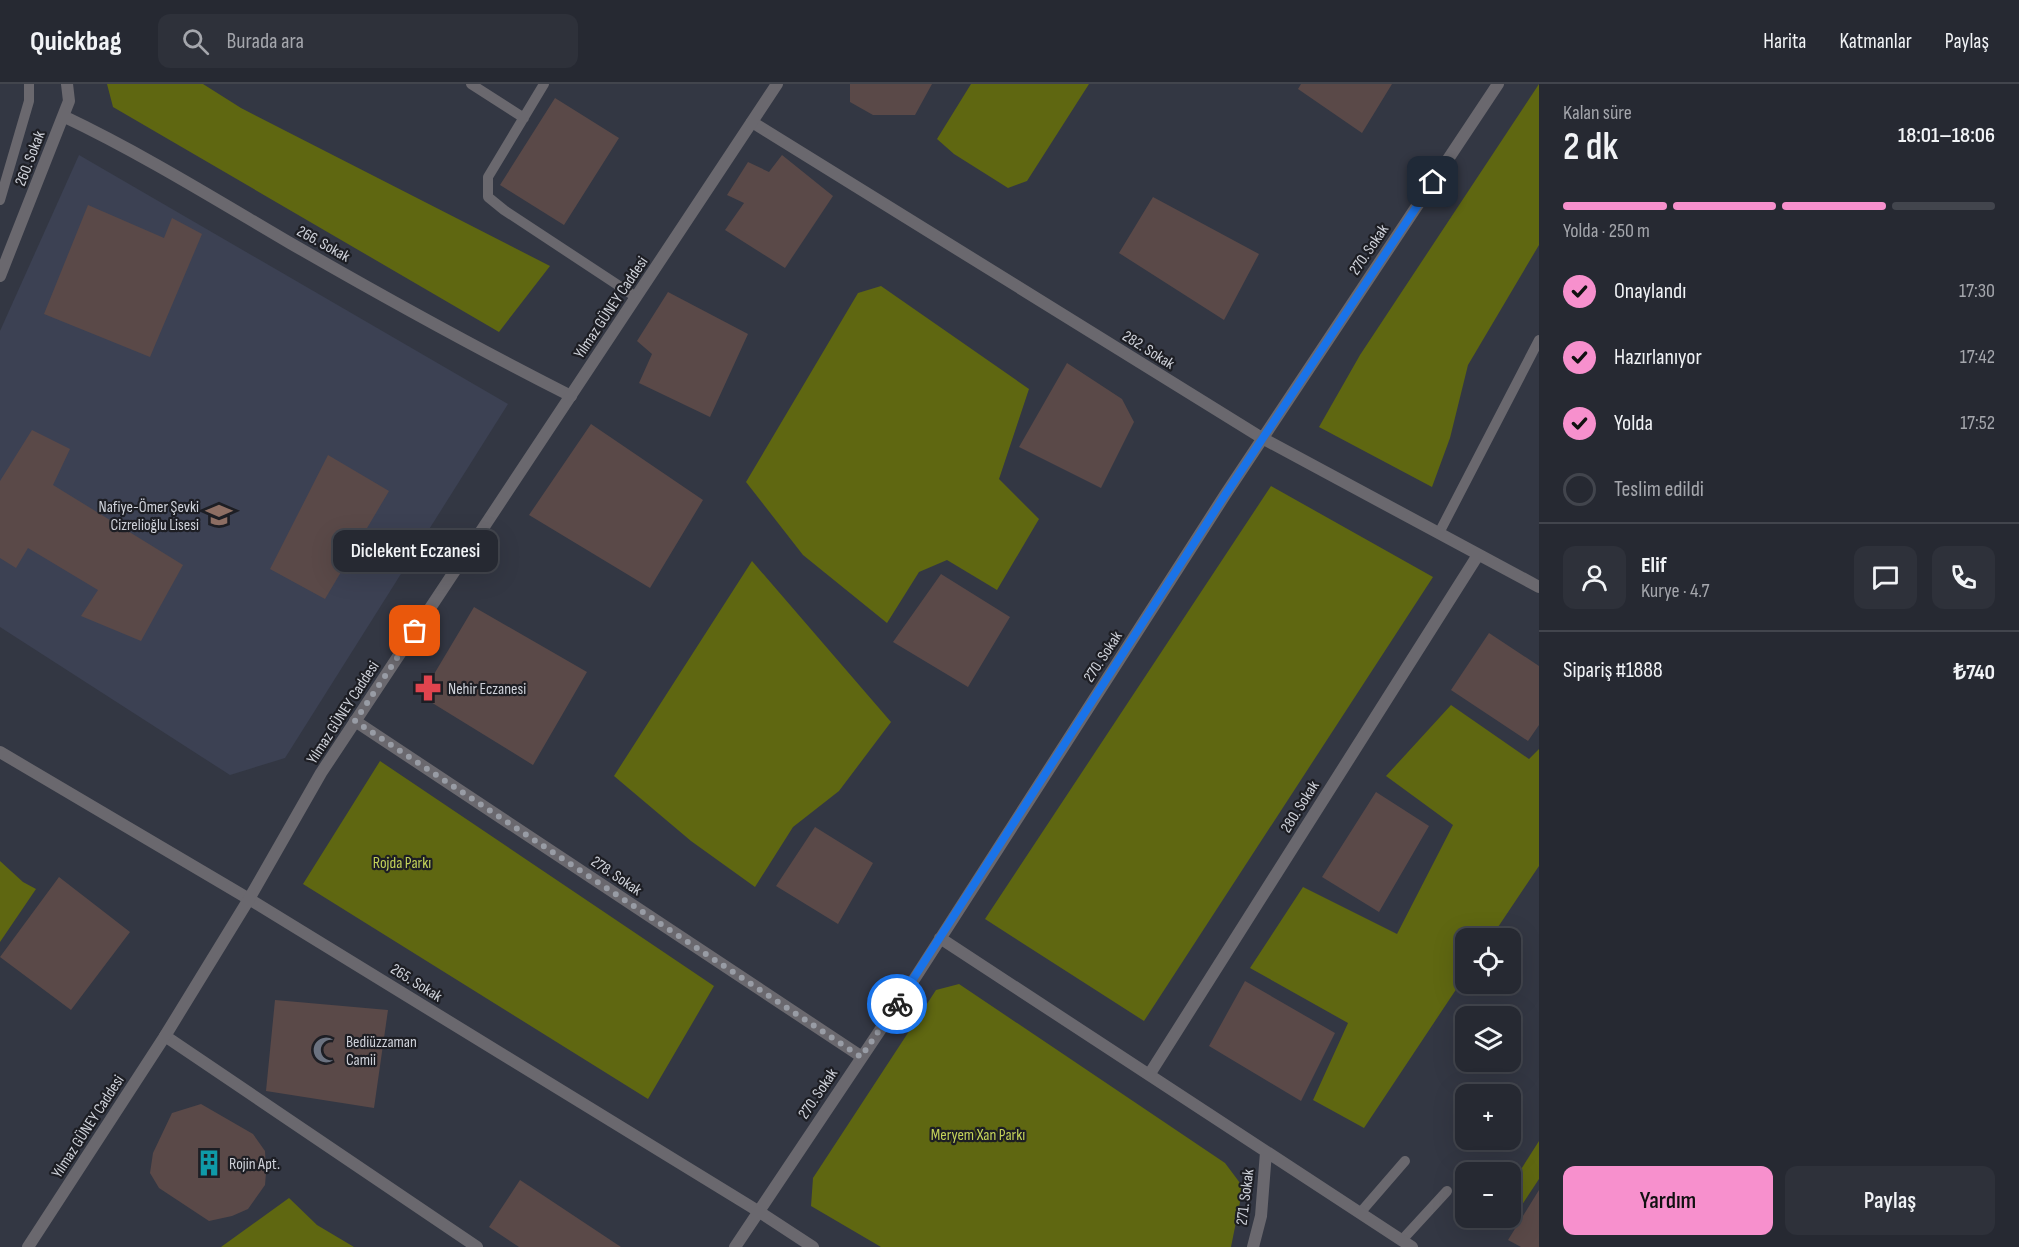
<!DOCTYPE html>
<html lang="tr">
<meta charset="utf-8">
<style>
:root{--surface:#262932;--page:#2e313a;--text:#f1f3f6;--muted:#a4a6ac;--line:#42454d;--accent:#f790cd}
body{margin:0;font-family:"Sofia Sans Condensed",sans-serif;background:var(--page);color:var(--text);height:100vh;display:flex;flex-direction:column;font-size:22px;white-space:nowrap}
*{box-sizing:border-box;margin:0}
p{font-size:20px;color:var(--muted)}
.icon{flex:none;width:33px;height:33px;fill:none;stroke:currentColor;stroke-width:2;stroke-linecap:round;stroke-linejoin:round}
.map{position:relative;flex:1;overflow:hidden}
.details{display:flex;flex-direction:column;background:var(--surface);width:480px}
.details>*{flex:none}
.fabs{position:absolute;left:1455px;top:844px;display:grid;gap:12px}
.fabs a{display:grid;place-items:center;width:66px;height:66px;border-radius:12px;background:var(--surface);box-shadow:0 6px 24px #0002,0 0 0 2px var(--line);font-size:30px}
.pin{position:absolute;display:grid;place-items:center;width:51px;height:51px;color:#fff;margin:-26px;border-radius:12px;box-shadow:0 3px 9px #0006}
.courier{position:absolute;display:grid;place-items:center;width:60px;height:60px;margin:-30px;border:4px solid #1a73e8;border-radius:50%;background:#fff;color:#222;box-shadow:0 2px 8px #0007}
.bubble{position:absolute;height:42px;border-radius:12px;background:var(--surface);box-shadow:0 6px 24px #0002,0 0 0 2px var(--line);font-size:20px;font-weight:600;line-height:42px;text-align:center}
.headline em{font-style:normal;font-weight:600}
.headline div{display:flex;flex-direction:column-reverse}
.headline{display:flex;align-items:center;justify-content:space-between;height:102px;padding:0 24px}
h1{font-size:39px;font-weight:600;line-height:45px}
.bar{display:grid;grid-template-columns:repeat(4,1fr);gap:9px 6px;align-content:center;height:72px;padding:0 24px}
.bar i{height:8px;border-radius:4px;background:var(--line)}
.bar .current{background:var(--accent)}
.bar p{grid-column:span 4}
.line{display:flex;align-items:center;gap:15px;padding:0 24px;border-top:2px solid var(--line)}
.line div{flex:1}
.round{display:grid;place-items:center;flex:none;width:63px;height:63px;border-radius:12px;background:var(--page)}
ol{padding:0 24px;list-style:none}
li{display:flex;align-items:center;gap:18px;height:66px}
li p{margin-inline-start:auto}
li .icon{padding:6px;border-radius:50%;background:var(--accent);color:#111;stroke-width:4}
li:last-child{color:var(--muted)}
li i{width:33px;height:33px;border:3px solid var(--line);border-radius:50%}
.action{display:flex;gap:12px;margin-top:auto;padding:12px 24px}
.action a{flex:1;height:69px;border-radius:12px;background:var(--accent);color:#111;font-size:24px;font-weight:600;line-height:69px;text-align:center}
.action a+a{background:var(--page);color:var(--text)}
header{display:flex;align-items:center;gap:36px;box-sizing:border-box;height:84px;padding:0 30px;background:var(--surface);border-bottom:2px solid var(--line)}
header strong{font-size:28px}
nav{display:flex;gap:33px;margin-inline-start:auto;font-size:21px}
.search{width:420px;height:54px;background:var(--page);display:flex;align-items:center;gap:15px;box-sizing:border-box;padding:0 21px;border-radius:12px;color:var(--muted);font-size:22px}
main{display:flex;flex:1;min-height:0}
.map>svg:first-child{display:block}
.built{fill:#3c4153}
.green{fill:#5f6711}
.building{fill:#5a4948}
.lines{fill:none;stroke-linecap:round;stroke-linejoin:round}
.service{stroke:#6a686e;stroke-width:10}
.minor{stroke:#6a686e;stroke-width:12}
.tertiary{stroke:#6a686e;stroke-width:12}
.done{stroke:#989ca5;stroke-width:6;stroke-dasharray:0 10.8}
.route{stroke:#1a73e8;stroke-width:8}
.labels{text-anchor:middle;stroke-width:4.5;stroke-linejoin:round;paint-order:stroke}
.street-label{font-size:16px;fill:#cfd2da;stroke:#1d1e24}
.poi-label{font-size:16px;fill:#cfd2da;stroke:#1d1e24;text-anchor:start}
.park-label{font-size:16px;fill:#c3d259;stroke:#1d1e24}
</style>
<header>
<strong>Quickbag</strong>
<div class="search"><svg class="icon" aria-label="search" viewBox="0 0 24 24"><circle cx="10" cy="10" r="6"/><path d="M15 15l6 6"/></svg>Burada ara</div>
<nav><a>Harita</a><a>Katmanlar</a><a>Paylaş</a></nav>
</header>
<main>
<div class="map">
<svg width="1539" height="1163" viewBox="0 0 1539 1163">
<rect width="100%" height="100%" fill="#333743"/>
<!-- built -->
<path class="built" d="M79 71 508 320 285 674 230 691 0 543V247Z"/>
<!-- green -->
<path class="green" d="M107 0H203L241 24 550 182 499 248 113 23Z
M971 0H1089L1027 97 1008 104 954 70 937 55Z
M1539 0V161L1468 281 1450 354 1432 403 1319 343 1360 271Z
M881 202 1029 305 999 395 1039 435 997 506 947 476 919 488 887 539 803 471 746 398 858 209Z
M1271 402 1433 493 1144 937 985 835Z
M752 477 891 638 839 707 793 743 755 803 691 757 614 692Z
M1451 621 1529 675 1539 665V782L1490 855H1466L1465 892 1364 1044 1313 1016 1348 939 1250 884 1303 803 1397 850 1453 741 1386 692Z
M380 677 714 902 648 1015 303 800Z
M0 777 23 798 36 805 0 858Z
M959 900 1225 1079 1243 1103 1231 1163H881L811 1122 813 1094 936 906Z
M1539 1057V1095L1510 1139 1504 1134H1510L1511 1101Z
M289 1114 317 1141 354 1163H221Z"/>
<!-- building -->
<path class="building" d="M850 0H932L915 31H873L850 18Z
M1301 0H1392L1362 49 1298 5Z
M555 14 619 54 564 141 500 101Z
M782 71 833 112 785 184 725 146 744 119 727 111 748 78 769 88Z
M1153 113 1259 170 1224 236 1119 169Z
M88 121 164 154 172 134 202 150 150 273 44 230Z
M668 208 748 250 710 333 639 299 652 270 637 257Z
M1067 279 1122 315 1134 338 1101 404 1019 363Z
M591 340 703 416 650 504 529 431Z
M32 346 70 365 53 401 183 481 141 557 81 532 98 506 28 464 16 484 0 474V397Z
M328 371 389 407 325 515 270 485Z
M941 490 1010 533 968 603 893 558Z
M474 523 587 588 533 681 421 612Z
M1489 549 1539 582V641L1528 657 1451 606Z
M1376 708 1429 742 1379 828 1322 793Z
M815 743 873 779 838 840 776 802Z
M59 793 130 848 71 926 0 873Z
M1245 897 1335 949 1301 1017 1209 962Z
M275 916 388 926 374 1024 266 1007Z
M201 1020 253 1050 265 1067 266 1089 265 1101 248 1125 232 1132 209 1137 159 1104 150 1089 153 1069 172 1029Z
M520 1096 621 1163H519L489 1143Z
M1539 1106V1163H1521L1508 1156Z"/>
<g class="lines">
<!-- service -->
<path class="service" d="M471 0 524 34
M544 0 488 93V113L504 126 636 213
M0 116 29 17V0
M1439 449 1539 256
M1360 1129 1405 1077
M1402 1156 1447 1107"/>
<!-- minor -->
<path class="minor" d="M63 32C141 69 215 115 290 159 382 212 476 264 571 312
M752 38 1262 354 1539 503
M0 192 69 17 67 0
M355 637 862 973
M0 668 249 815 758 1127 813 1163
M940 854 1412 1163
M165 952 477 1163
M1149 991 1478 471
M735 1163 915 894 1225 411 1498 0
M1253 1163 1261 1132 1266 1068"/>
<!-- tertiary -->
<path class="tertiary" d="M28 1163 165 952 249 815 321 689 777 0"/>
</g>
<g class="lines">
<!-- done -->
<path class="done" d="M415 547 355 637 861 973 897 920"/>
<!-- route -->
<path class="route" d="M897 920 1225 411 1433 98"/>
</g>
<!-- icons -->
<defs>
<g id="school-bare" transform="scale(2.07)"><path d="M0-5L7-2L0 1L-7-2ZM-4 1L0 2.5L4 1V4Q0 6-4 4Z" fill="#8d6e63" stroke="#1d1e24" stroke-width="2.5" paint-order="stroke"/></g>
<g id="pharmacy-bare" transform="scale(2.07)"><path d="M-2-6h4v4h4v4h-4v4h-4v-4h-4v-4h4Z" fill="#e0444e" stroke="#1d1e24" stroke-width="2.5" paint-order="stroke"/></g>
<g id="mosque-bare" transform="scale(2.07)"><path d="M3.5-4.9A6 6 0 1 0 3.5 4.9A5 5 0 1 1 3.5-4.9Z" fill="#6b7280" stroke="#1d1e24" stroke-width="2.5" paint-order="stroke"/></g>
<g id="building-bare" transform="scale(2.07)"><path d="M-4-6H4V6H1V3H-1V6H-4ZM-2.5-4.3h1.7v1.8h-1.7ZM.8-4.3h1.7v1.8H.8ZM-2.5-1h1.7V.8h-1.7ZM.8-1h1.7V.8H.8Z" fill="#0f9aa8" stroke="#1d1e24" stroke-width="2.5" paint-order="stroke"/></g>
</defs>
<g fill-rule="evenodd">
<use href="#school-bare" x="219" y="431"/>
<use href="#pharmacy-bare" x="428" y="604"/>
<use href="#mosque-bare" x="326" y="966"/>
<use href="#building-bare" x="209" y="1079"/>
</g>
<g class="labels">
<!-- street labels -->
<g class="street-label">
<text transform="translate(29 74) rotate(-69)" y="6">260. Sokak</text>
<text transform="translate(324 159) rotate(29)" y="6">266. Sokak</text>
<text transform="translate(1368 165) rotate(-56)" y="6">270. Sokak</text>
<text transform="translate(610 223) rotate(-56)" y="6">Yılmaz GÜNEY Caddesi</text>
<text transform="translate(1149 265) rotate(32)" y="6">282. Sokak</text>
<text transform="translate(1102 572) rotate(-57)" y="6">270. Sokak</text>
<text transform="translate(342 628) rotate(-57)" y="6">Yılmaz GÜNEY Caddesi</text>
<text transform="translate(1299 722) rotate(-58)" y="6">280. Sokak</text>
<text transform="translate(617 791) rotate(34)" y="6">278. Sokak</text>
<text transform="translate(417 898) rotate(32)" y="6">265. Sokak</text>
<text transform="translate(817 1009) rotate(-56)" y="6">270. Sokak</text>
<text transform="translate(87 1042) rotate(-57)" y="6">Yılmaz GÜNEY Caddesi</text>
<text transform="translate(1244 1113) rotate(-83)" y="6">271. Sokak</text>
</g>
<!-- poi labels -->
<g class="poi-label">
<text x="199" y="428" text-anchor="end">Nafiye-Ömer Şevki<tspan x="199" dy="18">Cizrelioğlu Lisesi</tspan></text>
<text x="448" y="610">Nehir Eczanesi</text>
<text x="346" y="963">Bediüzzaman<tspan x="346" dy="18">Camii</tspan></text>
<text x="229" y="1085">Rojin Apt.</text>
</g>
<!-- park labels -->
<g class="park-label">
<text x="402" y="784">Rojda Parkı</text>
<text x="978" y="1056">Meryem Xan Parkı</text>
</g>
</g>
</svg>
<div class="fabs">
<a><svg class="icon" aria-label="locate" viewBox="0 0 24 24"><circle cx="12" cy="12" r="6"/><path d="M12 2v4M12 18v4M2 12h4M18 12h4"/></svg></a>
<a><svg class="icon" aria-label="layers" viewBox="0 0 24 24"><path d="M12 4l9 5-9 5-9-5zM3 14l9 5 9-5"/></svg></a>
<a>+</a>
<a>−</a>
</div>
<div class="pin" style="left:415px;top:547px;background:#ea580c"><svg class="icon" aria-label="bag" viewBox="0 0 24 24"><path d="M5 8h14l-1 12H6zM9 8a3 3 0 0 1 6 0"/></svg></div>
<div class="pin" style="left:1433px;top:98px;background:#1f2937"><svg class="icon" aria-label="home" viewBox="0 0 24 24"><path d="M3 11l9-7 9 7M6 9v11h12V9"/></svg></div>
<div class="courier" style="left:897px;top:920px"><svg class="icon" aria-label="bike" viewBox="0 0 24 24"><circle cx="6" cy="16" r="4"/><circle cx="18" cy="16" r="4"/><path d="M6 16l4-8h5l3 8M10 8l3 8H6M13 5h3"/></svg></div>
<div class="bubble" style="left:333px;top:446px;width:165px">Diclekent Eczanesi</div>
</div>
<section class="details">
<div class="headline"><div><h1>2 dk</h1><p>Kalan süre</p></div><em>18:01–18:06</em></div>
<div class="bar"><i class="current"></i><i class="current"></i><i class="current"></i><i></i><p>Yolda · 250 m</p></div>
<ol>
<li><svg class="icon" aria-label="check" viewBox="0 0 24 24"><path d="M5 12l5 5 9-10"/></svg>Onaylandı<p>17:30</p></li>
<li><svg class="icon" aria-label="check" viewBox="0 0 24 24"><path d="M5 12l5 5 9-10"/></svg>Hazırlanıyor<p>17:42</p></li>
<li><svg class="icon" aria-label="check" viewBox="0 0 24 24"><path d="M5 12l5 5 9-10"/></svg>Yolda<p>17:52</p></li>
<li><i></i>Teslim edildi</li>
</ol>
<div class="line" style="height:108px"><a class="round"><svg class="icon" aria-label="person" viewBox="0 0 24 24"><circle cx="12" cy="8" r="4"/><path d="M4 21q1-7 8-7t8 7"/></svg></a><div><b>Elif</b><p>Kurye · 4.7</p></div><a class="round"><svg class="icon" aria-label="chat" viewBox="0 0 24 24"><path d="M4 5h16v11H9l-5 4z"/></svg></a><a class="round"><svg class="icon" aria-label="phone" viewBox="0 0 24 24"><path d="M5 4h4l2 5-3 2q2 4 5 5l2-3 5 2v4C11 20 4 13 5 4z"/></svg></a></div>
<div class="line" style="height:78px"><div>Sipariş #1888</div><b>₺740</b></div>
<div class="action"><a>Yardım</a><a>Paylaş</a></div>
</section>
</main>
